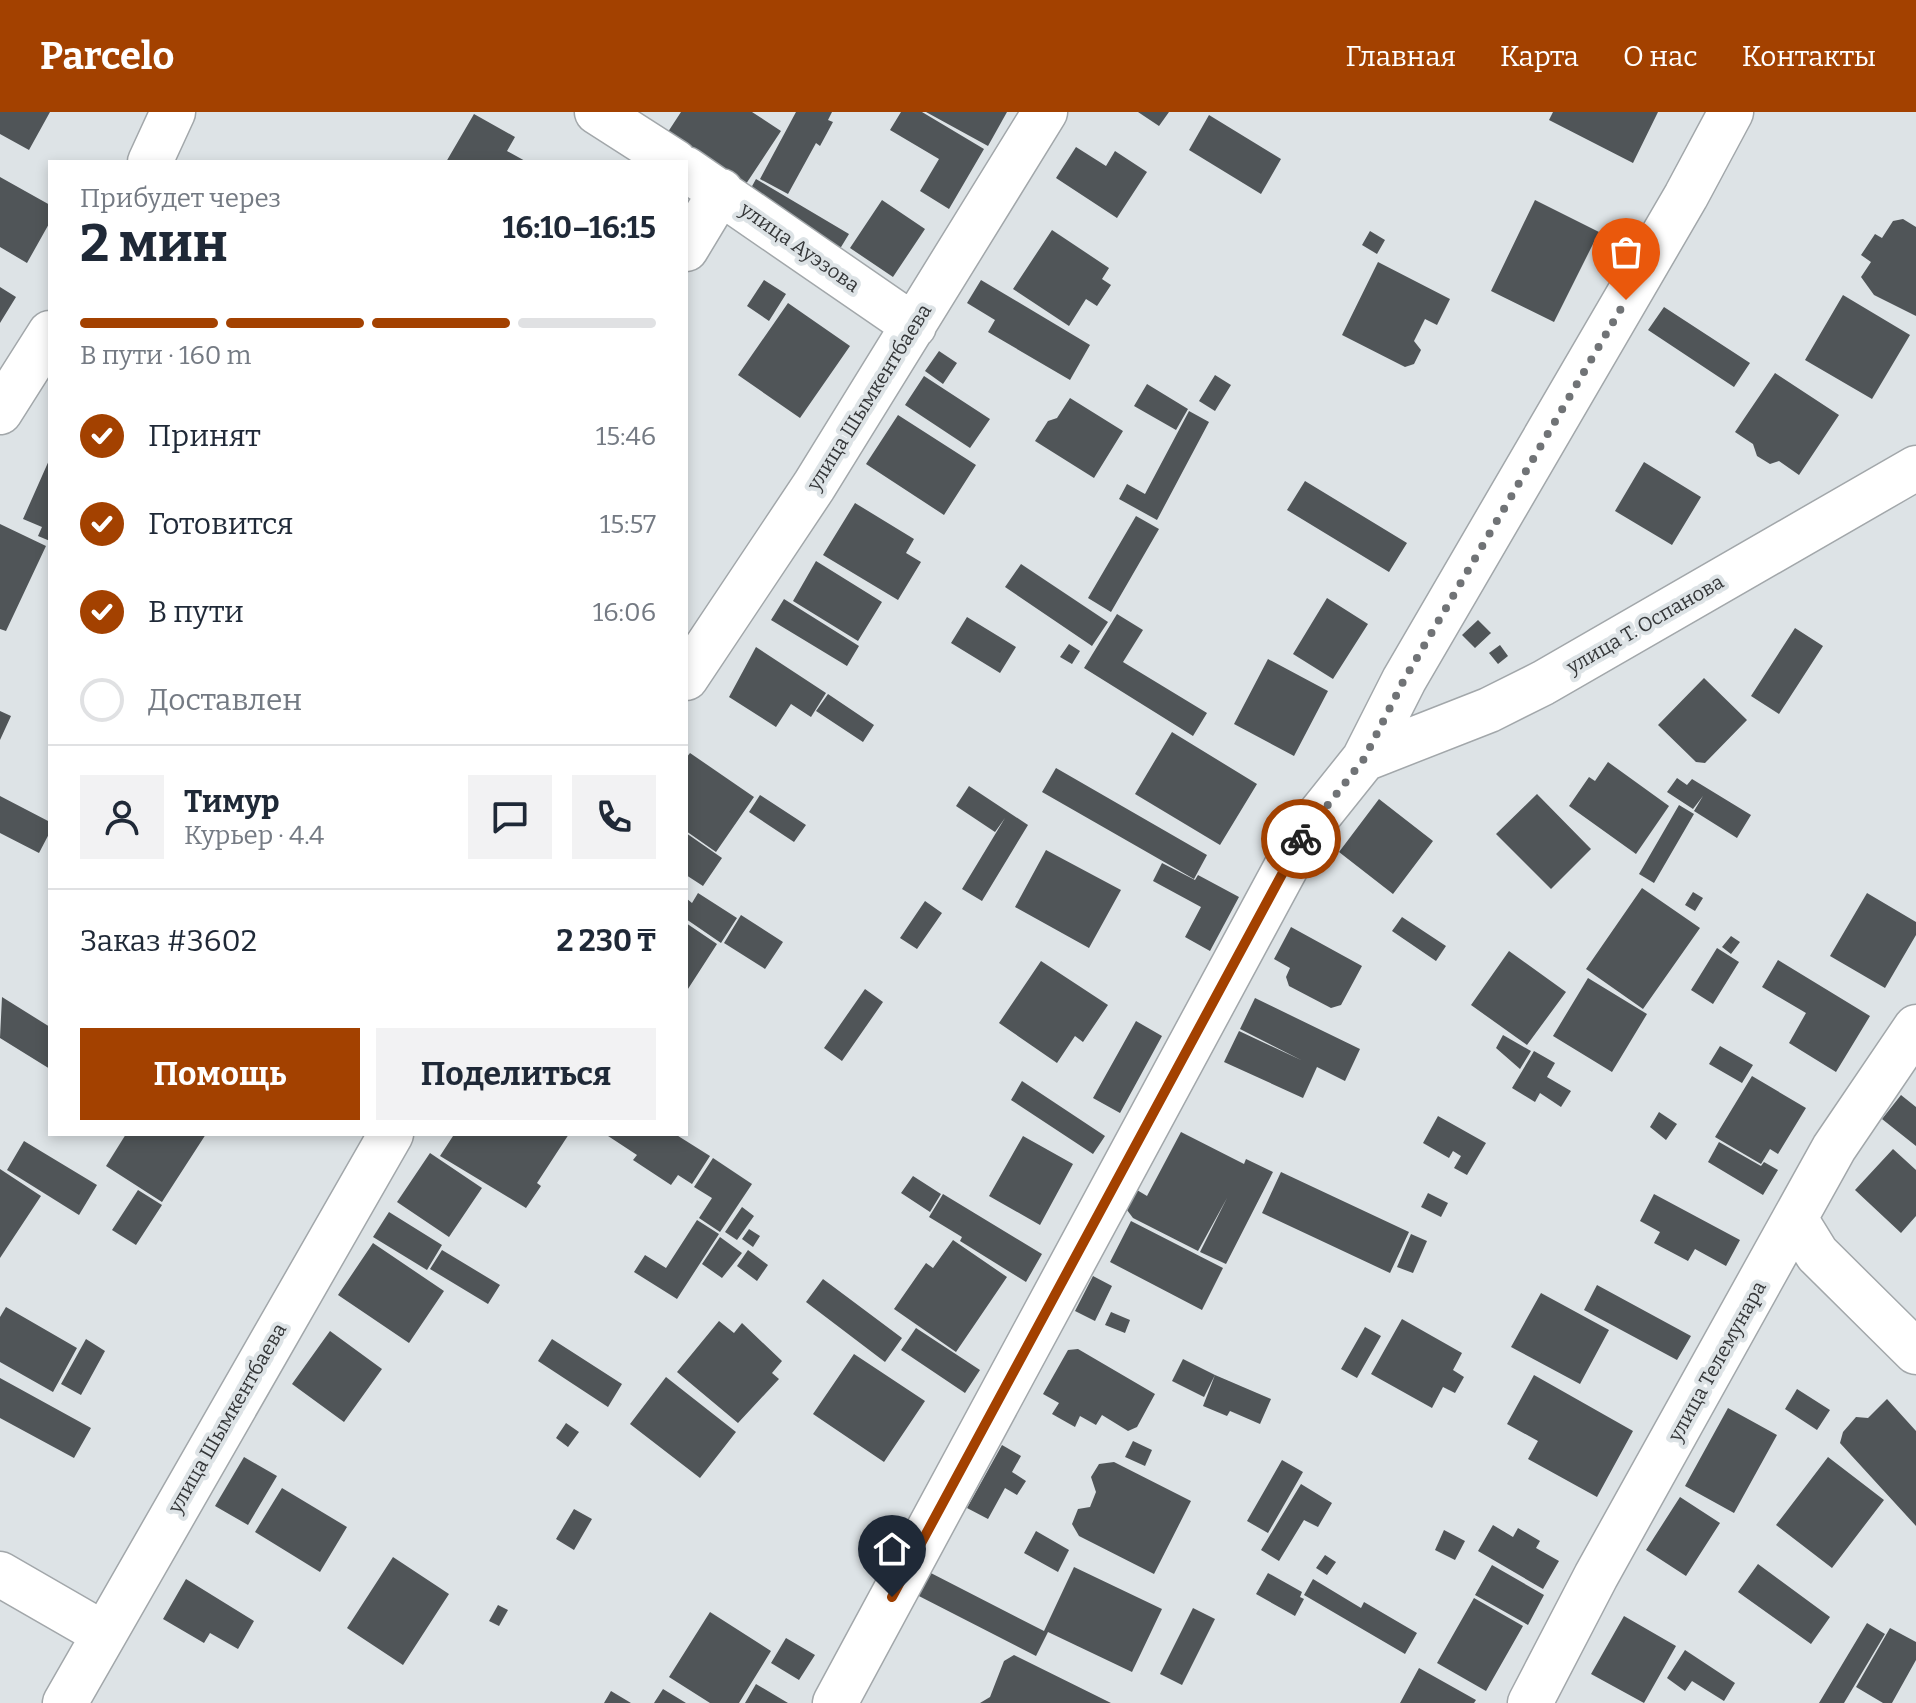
<!DOCTYPE html>
<html lang="ru">
<meta charset="utf-8">
<style>
:root{--surface:#fff;--page:#f2f2f3;--text:#1f2937;--muted:#747a83;--line:#e0e1e3;--accent:#a34100}
body{margin:0;font-family:Bitter,serif;background:var(--page);color:var(--text);height:100vh;display:flex;flex-direction:column;font-size:30px;white-space:nowrap}
*{box-sizing:border-box;margin:0}
p{font-size:26px;color:var(--muted)}
.icon{flex:none;width:44px;height:44px;fill:none;stroke:currentColor;stroke-width:2;stroke-linecap:round;stroke-linejoin:round}
.map{position:relative;flex:1;overflow:hidden}
.panel{position:absolute;left:48px;top:48px;width:640px;height:976px;display:flex;flex-direction:column;background:var(--surface);border-radius:0px;box-shadow:0 4px 12px #0003}
.panel>*{flex:none}
.pin{position:absolute;display:grid;place-items:center;width:68px;height:68px;color:#fff;margin:-82px -34px;border-radius:50% 50% 50% 0;rotate:-45deg;box-shadow:0 0 8px #0007}
.pin .icon{rotate:45deg}
.courier{position:absolute;display:grid;place-items:center;width:80px;height:80px;margin:-40px;border:6px solid #a34100;border-radius:50%;background:#fff;color:#222;box-shadow:0 2px 10px #0007}
.summary em{font-style:normal;font-weight:700}
.summary div{display:flex;flex-direction:column-reverse}
.summary{display:flex;align-items:center;justify-content:space-between;height:136px;padding:0 32px}
h1{font-size:52px;font-weight:700;line-height:60px}
.bar{display:grid;grid-template-columns:repeat(4,1fr);gap:12px 8px;align-content:center;height:96px;padding:0 32px}
.bar i{height:10px;border-radius:6px;background:var(--line)}
.bar .on{background:var(--accent)}
.bar p{grid-column:span 4}
.line{display:flex;align-items:center;gap:20px;padding:0 32px;border-top:2px solid var(--line)}
.line div{flex:1}
.round{display:grid;place-items:center;flex:none;width:84px;height:84px;border-radius:0px;background:var(--page)}
ol{padding:0 32px;list-style:none}
li{display:flex;align-items:center;gap:24px;height:88px}
li p{margin-inline-start:auto}
li .icon{padding:8px;border-radius:50%;background:var(--accent);color:#fff;stroke-width:4}
li:last-child{color:var(--muted)}
li i{width:44px;height:44px;border:4px solid var(--line);border-radius:50%}
.button{display:flex;gap:16px;margin-top:auto;padding:16px 32px}
.button a{flex:1;height:92px;border-radius:0px;background:var(--accent);color:#fff;font-size:32px;font-weight:700;line-height:92px;text-align:center}
.button a+a{background:var(--page);color:var(--text)}
header{display:flex;align-items:center;gap:48px;box-sizing:border-box;height:112px;padding:0 40px;background:var(--accent);color:#fff}
header strong{font-size:38px}
nav{display:flex;gap:44px;margin-inline-start:auto;font-size:28px}
.map>svg:first-child{display:block}
.building{fill:#505558}
.lines{fill:none;stroke-linecap:round;stroke-linejoin:round}
.minor-casing{stroke:#a2a7aa;stroke-width:47}
.minor{stroke:#fff;stroke-width:44}
.done{stroke:#707376;stroke-width:8;stroke-dasharray:0 14.4}
.route{stroke:#a34100;stroke-width:10}
.labels{text-anchor:middle;stroke-width:8;stroke-linejoin:round;paint-order:stroke}
.street-label{font-size:20px;fill:#353739;stroke:#dde3e6}
</style>
<header>
<strong>Parcelo</strong>
<nav><a>Главная</a><a>Карта</a><a>О нас</a><a>Контакты</a></nav>
</header>
<div class="map">
<svg width="1916" height="1591" viewBox="0 0 1916 1591">
<rect width="100%" height="100%" fill="#dde3e6"/>
<!-- building -->
<path class="building" d="M0 0H50L29 38 0 22Z
M681 0H752L781 19 742 78 664 26Z
M796 0H832L828 8 833 10 820 34 816 31 788 82 760 67Z
M901 0H922L984 37 949 97 920 79 939 47 890 18Z
M926 0H1007L988 34Z
M1138 0H1169L1159 14Z
M1553 0H1658L1633 51 1549 8Z
M474 2 515 25 507 39 527 50H446Z
M1209 3 1281 47 1261 82 1189 38Z
M1076 35 1106 54 1115 39 1147 60 1117 106 1056 66Z
M0 65 50 93V110L27 151 0 135Z
M756 67 849 122 838 140 746 85Z
M882 88 925 117 893 165 850 136Z
M1535 88 1599 120 1554 210 1491 179Z
M1903 107 1916 115V204L1874 183 1861 165 1871 150 1861 143 1875 122 1882 126 1893 109Z
M1052 118 1109 156 1102 167 1111 173 1097 194 1086 187 1069 214 1013 177Z
M1370 119 1385 128 1377 142 1362 133Z
M1378 150 1450 187 1437 213 1425 207 1414 229 1421 238 1414 252 1405 255 1342 223Z
M764 168 786 182 769 209 747 194Z
M981 168 1090 233 1070 268 988 220 995 208 967 191Z
M0 175 16 185 0 211Z
M1843 183 1910 223 1872 287 1805 248Z
M788 191 850 234 800 306 738 263Z
M1664 195 1750 251 1734 275 1648 218Z
M939 239 957 251 943 272 925 259Z
M1775 261 1839 303 1799 363 1779 349 1770 352 1757 344 1753 332 1735 320Z
M1215 263 1231 273 1215 299 1199 289Z
M924 264 990 307 970 336 905 293Z
M1147 272 1188 297 1176 318 1134 294Z
M1070 286 1123 319 1094 366 1035 329 1048 309 1057 306Z
M1189 299 1209 310 1157 408 1119 387 1127 372 1145 382Z
M898 303 976 353 944 403 866 352Z
M50 346V429L38 424 42 415 23 407Z
M1644 350 1701 385 1672 433 1615 399Z
M1305 369 1407 431 1389 460 1287 398Z
M855 391 914 427 906 441 921 450 898 488 823 443Z
M1136 404 1159 417 1111 500 1088 486Z
M0 412 46 434 6 519 0 517Z
M816 449 882 490 858 529 793 489Z
M1021 452 1108 510 1092 534 1005 475Z
M1327 486 1368 512 1333 567 1293 542Z
M784 487 859 534 847 554 771 508Z
M1117 502 1143 518 1123 550 1207 601 1193 624 1084 556Z
M967 505 1016 535 1000 561 951 531Z
M1478 508 1491 521 1475 536 1462 523Z
M1795 516 1823 534 1779 602 1751 584Z
M1069 532 1080 539 1072 552 1060 545Z
M1500 533 1508 544 1498 552 1489 541Z
M756 535 826 581 811 605 791 592 776 615 729 585Z
M1268 547 1328 579 1294 644 1234 612Z
M1704 566 1747 608 1705 651 1696 650 1658 613Z
M828 582 874 613 863 630 816 599Z
M0 599 11 604 0 628Z
M1172 620 1257 672 1220 733 1135 682Z
M690 641 754 685 716 740 686 719V646Z
M1608 650 1669 694 1636 742 1569 694 1589 665 1595 669Z
M1056 656 1207 743 1194 767 1042 680Z
M1677 666 1687 673 1692 667 1751 703 1737 726 1694 699 1703 684 1693 697 1667 680Z
M969 674 1028 713 982 789 962 777 1005 706 995 720 956 694Z
M1537 682 1591 737 1551 777 1496 722Z
M760 683 806 713 794 730 749 700Z
M0 684 50 710V720L39 741 0 721Z
M1379 687 1433 729 1393 782 1339 740Z
M1679 693 1694 702 1654 771 1639 762Z
M686 721 722 746 703 774 686 763Z
M1046 738 1121 778 1089 836 1015 795Z
M1162 751 1195 768 1198 763 1239 785 1210 839 1185 825 1201 795 1153 769Z
M1642 776 1700 816 1643 897 1586 857Z
M1693 780 1703 786 1695 799 1685 793Z
M698 781 737 806 721 831 686 807V786L692 791Z
M1867 781 1916 810V823L1885 876 1830 844Z
M925 789 942 801 917 837 900 826Z
M741 803 783 830 765 857 724 831Z
M1402 805 1446 834 1436 849 1392 819Z
M686 811 717 832 686 880Z
M1291 815 1362 854 1341 893 1331 896 1289 874 1286 865 1290 856 1274 847Z
M1731 824 1740 830 1731 842 1722 835Z
M1717 836 1739 850 1713 892 1691 878Z
M1509 839 1566 880 1527 933 1471 893Z
M1778 848 1870 904 1836 960 1789 931 1806 901 1762 875Z
M1041 849 1108 893 1083 930 1075 924 1057 951 999 911Z
M1588 866 1647 902 1612 960 1553 924Z
M865 877 883 890 842 949 824 936Z
M2 885 50 915V957L0 926Z
M1255 886 1360 937 1345 969 1317 955 1303 986 1224 950 1239 919 1301 948 1240 917Z
M1136 909 1162 924 1120 1001 1093 986Z
M1503 923 1531 939 1520 957 1496 936Z
M1720 934 1753 953 1742 971 1709 952Z
M1534 939 1555 951 1547 965 1571 979 1561 995 1540 981 1535 990 1512 976Z
M1752 964 1806 996 1778 1042 1770 1037 1761 1052 1715 1025Z
M1022 969 1105 1024 1093 1042 1011 988Z
M1901 983 1916 995V1034L1882 1007Z
M1659 1000 1677 1012 1666 1028 1650 1015Z
M1438 1004 1486 1031 1467 1063 1454 1056 1461 1044 1453 1039 1449 1046 1423 1031Z
M1181 1020 1244 1052 1246 1047 1273 1060 1226 1152 1200 1140 1227 1086 1198 1139 1133 1106 1127 1098 1137 1078 1147 1084Z
M126 1022H206L162 1090 106 1054Z
M450 1022H569L537 1071 541 1074 526 1096 440 1044 453 1024Z
M605 1022H675L710 1044 692 1072 678 1063 671 1073 633 1048 637 1043Z
M1023 1024 1073 1052 1040 1113 989 1084Z
M24 1029 97 1073 79 1103 7 1058Z
M1719 1030 1761 1054 1764 1050 1778 1058 1763 1083 1708 1050Z
M1893 1037 1916 1058V1104L1901 1121 1855 1078Z
M430 1041 482 1076 449 1125 397 1090Z
M713 1046 752 1072 720 1120 699 1106 712 1086 694 1075Z
M0 1057 41 1084 0 1146Z
M1281 1060 1409 1120 1390 1161 1262 1101Z
M913 1064 941 1082 930 1100 901 1081Z
M138 1078 162 1093 136 1133 112 1118Z
M1428 1081 1448 1091 1441 1105 1421 1095Z
M943 1082 1042 1142 1026 1170 960 1129 962 1125 929 1105Z
M1654 1082 1740 1128 1726 1154 1695 1137 1688 1149 1654 1131 1660 1120 1640 1109Z
M742 1095 754 1104 737 1128 725 1120Z
M389 1100 442 1133 427 1158 373 1125Z
M697 1108 719 1122 677 1187 634 1160 645 1143 666 1156Z
M1131 1109 1223 1156 1202 1198 1110 1150Z
M749 1117 760 1124 753 1135 742 1127Z
M1411 1122 1427 1129 1413 1161 1397 1155Z
M720 1125 742 1141 722 1166 702 1152Z
M953 1128 1007 1165 956 1240 894 1197 926 1151 933 1156Z
M373 1131 444 1179 409 1231 338 1183Z
M442 1138 500 1173 488 1192 430 1157Z
M748 1138 768 1153 757 1169 737 1154Z
M1093 1164 1112 1174 1095 1209 1075 1199Z
M823 1167 902 1226 885 1250 806 1190Z
M1597 1173 1691 1224 1677 1248 1584 1198Z
M1541 1181 1609 1218 1580 1272 1511 1235Z
M6 1195 77 1236 53 1280 0 1250V1205Z
M1111 1200 1130 1208 1125 1221 1105 1213Z
M1402 1207 1462 1241 1453 1258 1464 1265 1455 1281 1443 1275 1432 1296 1371 1262Z
M719 1209 734 1221 742 1211 782 1249 772 1261 779 1267 738 1311 677 1260Z
M1365 1215 1381 1224 1357 1266 1341 1257Z
M916 1216 980 1258 965 1281 901 1238Z
M330 1219 382 1257 344 1310 292 1272Z
M86 1227 105 1239 81 1283 61 1272Z
M552 1227 622 1272 608 1295 538 1249Z
M1078 1237 1155 1282 1137 1315 1128 1319 1102 1303 1096 1313 1080 1304 1075 1315 1052 1302 1059 1291 1043 1282 1068 1238Z
M854 1242 925 1289 884 1350 813 1302Z
M1183 1247 1215 1263 1204 1285 1172 1269Z
M1215 1263 1271 1287 1260 1312 1230 1299 1227 1304 1203 1294Z
M1534 1263 1633 1319 1597 1385 1528 1347 1538 1329 1507 1312Z
M666 1265 736 1320 700 1366 630 1312Z
M0 1266 91 1316 74 1346 0 1306Z
M1797 1277 1830 1298 1817 1318 1785 1297Z
M1887 1287 1916 1319V1414L1840 1331 1843 1320 1856 1305 1868 1306Z
M1728 1296 1777 1323 1734 1401 1685 1374Z
M566 1311 579 1320 568 1335 556 1326Z
M1133 1329 1152 1338 1145 1354 1125 1345Z
M1002 1333 1021 1344 1012 1360 1026 1369 1017 1383 1005 1376 988 1407 967 1396Z
M244 1345 277 1364 248 1413 215 1394Z
M1828 1345 1884 1388 1832 1456 1776 1413Z
M1282 1348 1303 1360 1268 1421 1247 1409Z
M1114 1350 1191 1389 1154 1462 1079 1424 1072 1412 1078 1397 1090 1395 1096 1380 1091 1365 1099 1352Z
M1301 1372 1332 1391 1318 1415 1304 1408 1279 1449 1261 1438Z
M282 1376 347 1415 320 1460 255 1420Z
M1680 1385 1720 1411 1686 1464 1646 1438Z
M574 1397 592 1407 574 1438 556 1427Z
M1493 1413 1513 1425 1518 1416 1540 1429 1536 1436 1559 1449 1543 1477 1478 1439Z
M1444 1418 1465 1429 1455 1448 1435 1438Z
M1036 1419 1069 1438 1058 1460 1024 1441Z
M1325 1443 1336 1450 1327 1463 1316 1456Z
M393 1445 449 1482 403 1553 347 1516Z
M1758 1452 1830 1505 1811 1532 1738 1480Z
M1492 1453 1544 1483 1528 1513 1475 1483Z
M1074 1455 1162 1497 1132 1560 1048 1520 1036 1544 913 1481 925 1458 1044 1519Z
M1268 1461 1302 1480 1300 1485 1304 1487 1295 1504 1256 1482Z
M186 1467 254 1509 238 1537 210 1521 204 1531 163 1507Z
M1313 1467 1361 1496 1364 1490 1417 1521 1405 1542 1304 1483Z
M1474 1486 1523 1514 1486 1579 1437 1551Z
M498 1493 508 1498 499 1514 489 1509Z
M1193 1496 1215 1507 1182 1573 1160 1562Z
M710 1500 771 1539 739 1591H710L669 1565Z
M1624 1504 1676 1534 1644 1591 1591 1562Z
M1867 1511 1885 1522 1844 1591H1819Z
M1890 1516 1916 1530V1548L1892 1591H1883L1856 1575Z
M786 1526 815 1543 799 1568 771 1551Z
M1685 1538 1735 1571 1724 1589 1692 1569 1685 1579 1667 1566Z
M1014 1543 1111 1591H980L990 1585 1004 1549Z
M1419 1556 1476 1588 1474 1591H1400Z
M756 1572 788 1591H745Z
M663 1577 686 1591H654Z
M611 1579 631 1591H604Z"/>
<g class="lines">
<!-- minor casing -->
<g class="minor-casing">
<path id="minor" d="M597 0 675 50
M150 50 173 0
M686 57 914 214
M686 137 721 79
M0 300 50 221
M686 566 814 374 1045 0
M1364 647 1489 598 1543 571 1916 356
M1796 1108 1817 1142 1916 1240
M0 1462 104 1522
M65 1591 391 1022
M835 1591 1304 722 1364 647 1404 568 1686 84 1731 0
M1530 1591 1596 1464 1834 1036 1916 915"/>
</g>
<!-- minor -->
<use href="#minor" class="minor"/>
</g>
<g class="lines">
<!-- done -->
<path class="done" d="M1301 727 1364 647 1404 568 1626 188"/>
<!-- route -->
<path class="route" d="M892 1485 1301 727"/>
</g>
<g class="labels">
<!-- street labels -->
<g class="street-label">
<text transform="translate(800 135) rotate(35)" y="7">улица Ауэзова</text>
<text transform="translate(869 285) rotate(-58)" y="7">улица Шымкентбаева</text>
<text transform="translate(1645 512) rotate(-30)" y="7">улица Т. Оспанова</text>
<text transform="translate(1717 1249) rotate(-61)" y="7">улица Телемунара</text>
<text transform="translate(227 1306) rotate(-60)" y="7">улица Шымкентбаева</text>
</g>
</g>
</svg>
<div class="pin" style="left:1626px;top:188px;background:#ea580c"><svg class="icon" aria-label="bag" viewBox="0 0 24 24"><path d="M5 8h14l-1 12H6zM9 8a3 3 0 0 1 6 0"/></svg></div>
<div class="pin" style="left:892px;top:1485px;background:#1f2937"><svg class="icon" aria-label="home" viewBox="0 0 24 24"><path d="M3 11l9-7 9 7M6 9v11h12V9"/></svg></div>
<div class="courier" style="left:1301px;top:727px"><svg class="icon" aria-label="bike" viewBox="0 0 24 24"><circle cx="6" cy="16" r="4"/><circle cx="18" cy="16" r="4"/><path d="M6 16l4-8h5l3 8M10 8l3 8H6M13 5h3"/></svg></div>
<section class="panel">
<div class="summary"><div><h1>2 мин</h1><p>Прибудет через</p></div><em>16:10–16:15</em></div>
<div class="bar"><i class="on"></i><i class="on"></i><i class="on"></i><i></i><p>В пути · 160 m</p></div>
<ol>
<li><svg class="icon" aria-label="check" viewBox="0 0 24 24"><path d="M5 12l5 5 9-10"/></svg>Принят<p>15:46</p></li>
<li><svg class="icon" aria-label="check" viewBox="0 0 24 24"><path d="M5 12l5 5 9-10"/></svg>Готовится<p>15:57</p></li>
<li><svg class="icon" aria-label="check" viewBox="0 0 24 24"><path d="M5 12l5 5 9-10"/></svg>В пути<p>16:06</p></li>
<li><i></i>Доставлен</li>
</ol>
<div class="line" style="height:144px"><a class="round"><svg class="icon" aria-label="person" viewBox="0 0 24 24"><circle cx="12" cy="8" r="4"/><path d="M4 21q1-7 8-7t8 7"/></svg></a><div><b>Тимур</b><p>Курьер · 4.4</p></div><a class="round"><svg class="icon" aria-label="chat" viewBox="0 0 24 24"><path d="M4 5h16v11H9l-5 4z"/></svg></a><a class="round"><svg class="icon" aria-label="phone" viewBox="0 0 24 24"><path d="M5 4h4l2 5-3 2q2 4 5 5l2-3 5 2v4C11 20 4 13 5 4z"/></svg></a></div>
<div class="line" style="height:104px"><div>Заказ #3602</div><b>2 230 ₸</b></div>
<div class="button"><a>Помощь</a><a>Поделиться</a></div>
</section>
</div>
